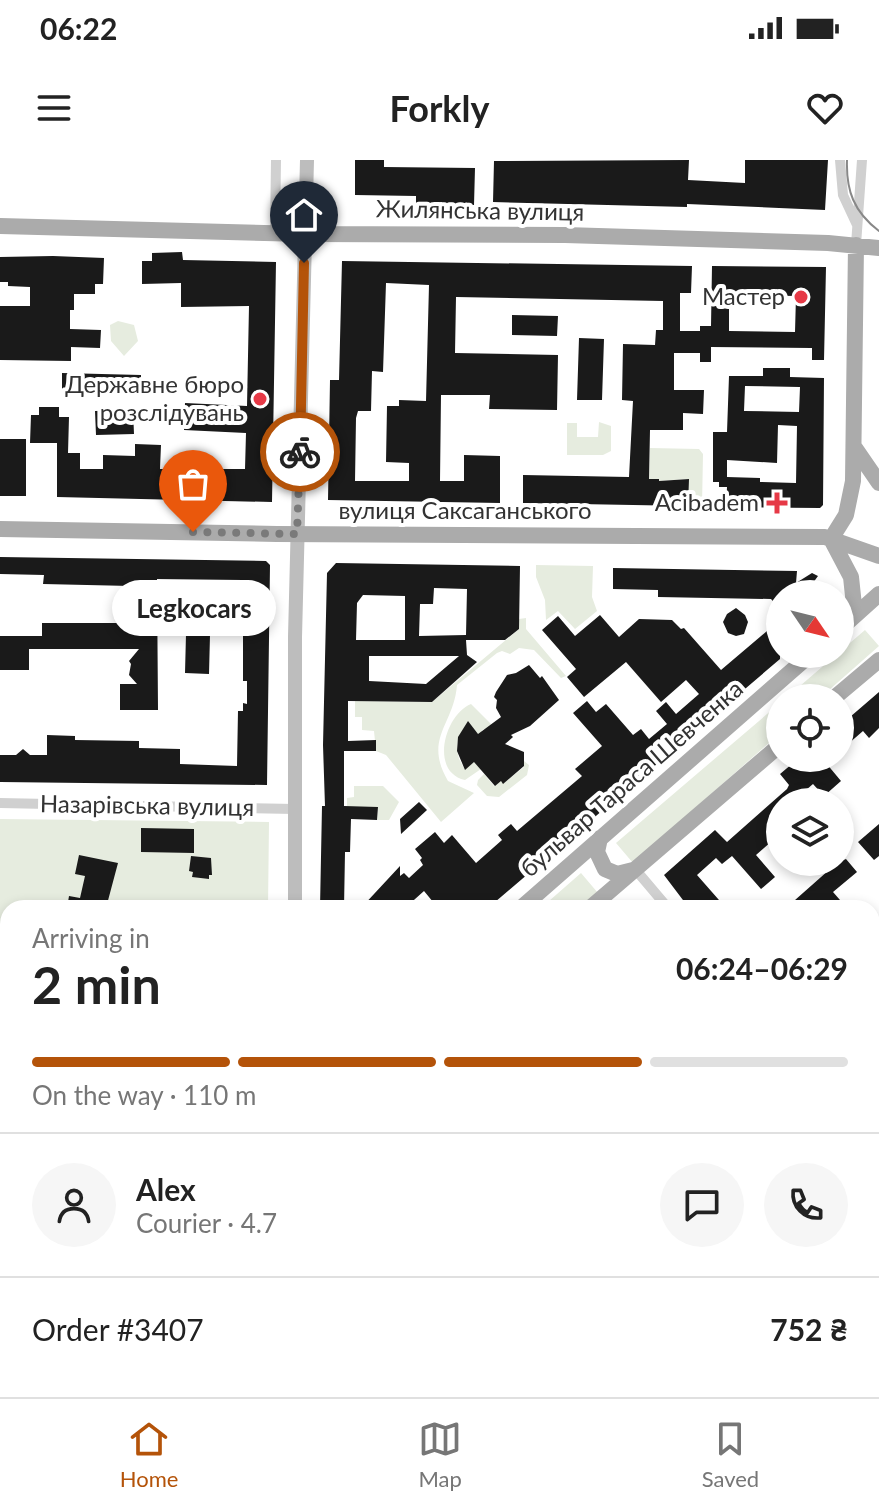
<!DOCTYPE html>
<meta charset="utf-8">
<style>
:root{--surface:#fff;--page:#f6f6f6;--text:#222;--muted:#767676;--line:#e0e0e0;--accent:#b45309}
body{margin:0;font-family:Lato,sans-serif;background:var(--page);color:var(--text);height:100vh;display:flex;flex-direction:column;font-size:30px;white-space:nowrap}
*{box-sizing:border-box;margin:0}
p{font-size:26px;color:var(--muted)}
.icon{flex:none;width:44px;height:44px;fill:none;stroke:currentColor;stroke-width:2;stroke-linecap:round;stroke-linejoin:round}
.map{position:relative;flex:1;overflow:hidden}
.drawer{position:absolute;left:0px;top:740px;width:880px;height:498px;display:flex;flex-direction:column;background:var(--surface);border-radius:24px 24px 0 0;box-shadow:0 4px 12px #0003}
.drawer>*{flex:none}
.needle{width:52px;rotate:125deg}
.fabs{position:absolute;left:766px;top:420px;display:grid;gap:16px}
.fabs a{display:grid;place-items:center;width:88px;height:88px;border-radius:50%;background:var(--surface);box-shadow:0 4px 12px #0003;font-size:40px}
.pin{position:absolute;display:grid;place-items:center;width:68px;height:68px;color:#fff;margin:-82px -34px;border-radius:50% 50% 50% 0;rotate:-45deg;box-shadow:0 0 8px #0007}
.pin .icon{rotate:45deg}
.courier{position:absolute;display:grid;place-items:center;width:80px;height:80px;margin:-40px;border:6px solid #b45309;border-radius:50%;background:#fff;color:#222;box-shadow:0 2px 10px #0007}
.bubble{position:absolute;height:56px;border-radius:28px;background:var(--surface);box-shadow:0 4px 12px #0003;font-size:26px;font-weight:700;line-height:56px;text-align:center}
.headline em{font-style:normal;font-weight:700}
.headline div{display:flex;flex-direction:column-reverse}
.headline{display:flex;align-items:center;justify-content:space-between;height:136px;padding:0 32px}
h1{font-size:52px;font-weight:700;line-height:60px}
.bar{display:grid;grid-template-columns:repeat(4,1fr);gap:12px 8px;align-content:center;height:96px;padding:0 32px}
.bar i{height:10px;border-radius:6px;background:var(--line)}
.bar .on{background:var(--accent)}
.bar p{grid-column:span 4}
.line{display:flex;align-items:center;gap:20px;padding:0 32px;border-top:2px solid var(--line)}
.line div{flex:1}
.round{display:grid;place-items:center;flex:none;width:84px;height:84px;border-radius:42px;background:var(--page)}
.status{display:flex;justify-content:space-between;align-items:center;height:56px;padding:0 40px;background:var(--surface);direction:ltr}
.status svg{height:22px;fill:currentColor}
header{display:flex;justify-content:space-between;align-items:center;height:104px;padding:0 32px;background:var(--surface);font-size:36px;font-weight:700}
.tab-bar{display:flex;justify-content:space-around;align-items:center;height:112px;border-top:2px solid var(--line);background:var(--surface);font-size:22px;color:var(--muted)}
.tab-bar a{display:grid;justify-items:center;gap:4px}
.tab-bar .on{color:var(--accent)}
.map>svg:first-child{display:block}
.green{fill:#e6ecdf}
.building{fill:#1a1a1a;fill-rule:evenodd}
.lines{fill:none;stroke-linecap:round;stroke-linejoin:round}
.minor{stroke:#d0d0d0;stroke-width:10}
.tertiary{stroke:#d0d0d0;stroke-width:12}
.secondary{stroke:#bdbdbd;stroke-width:14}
.primary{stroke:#ababab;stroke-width:16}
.tram{stroke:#888;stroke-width:2}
.done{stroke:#7a7a7a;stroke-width:8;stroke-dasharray:0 14.4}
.route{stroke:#b45309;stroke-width:10}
.poi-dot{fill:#e63946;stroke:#fff;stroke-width:3}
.labels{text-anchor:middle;stroke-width:8;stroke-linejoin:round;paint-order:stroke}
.street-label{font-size:24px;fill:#333;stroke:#fff}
.poi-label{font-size:24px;fill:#333;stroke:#fff;text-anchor:end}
</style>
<div class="status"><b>06:22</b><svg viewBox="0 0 49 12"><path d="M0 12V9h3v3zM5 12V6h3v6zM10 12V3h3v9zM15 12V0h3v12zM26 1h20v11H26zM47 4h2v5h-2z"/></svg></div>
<header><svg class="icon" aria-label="menu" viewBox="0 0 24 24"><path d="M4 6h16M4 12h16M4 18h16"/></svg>Forkly<svg class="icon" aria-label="heart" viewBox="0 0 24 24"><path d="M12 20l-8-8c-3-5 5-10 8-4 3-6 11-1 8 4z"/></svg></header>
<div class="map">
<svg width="879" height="1237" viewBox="0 0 879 1237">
<rect width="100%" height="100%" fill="#fff"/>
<!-- green -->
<path class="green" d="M118 161 134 165 138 181 124 196 111 181 110 165Z
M599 262 611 266V291L603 295H567V263H577V277H598Z
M650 288 699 289 703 294 702 346H688V319L659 321V319H649Z
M536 405 593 406 592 437 597 451 575 469 558 451 546 460 545 440 536 417Z
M526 458V469L566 516 561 518 534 490 519 488 510 494 502 491 497 493 457 525C454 565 423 578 448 621L474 633 441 662 386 595 376 591 374 571 362 570V557H355V541L432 542 519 469V459Z
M865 470 879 486 820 538H786Z
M780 543V573L633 703 616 683Z
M471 544 493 566 482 570 480 577 469 563C455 577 453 593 465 609L475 601 481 609 465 620C429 612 445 554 471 544Z
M524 601 529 605 527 615 499 637 487 636 477 625 478 620 484 614 494 626 501 621 504 623 524 607 521 603Z
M354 626H383L399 642 389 660H377L378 648 347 647V638L354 637Z
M0 659 269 662 268 748H8V1162L0 1169Z
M581 713 598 733 580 748H541Z"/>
<!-- building -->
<path class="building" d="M355 0H384V7L475 8 474 45 416 44V36L355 35Z
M689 0 688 20 745 23V0H828L825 50 687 44V47L493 42 494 1Z
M182 92 183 100 276 102 272 342 57 337V283H30L31 255H39V247H59V257H69L68 293H80V309H103V295L135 296V284L161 285 160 309H245L246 273 184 270 185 243 247 246 249 146 181 147V123L142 124V101H152V93Z
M53 96 104 98 103 124H95V134H74V150H70V169L101 170 100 188 71 187V201L0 200V146H30V127L8 126V122H0V97Z
M342 101 692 106 691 133H680V171H700V166H711L712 106 826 107 824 200H812V188L711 187V202H700V193H674V230H704L703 254 683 253V270H650L649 319H659V321L689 319 688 346 523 343V315L629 317 633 241 622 240 623 184 655 185 656 170H663V141L456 137 455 193 558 195 557 250 489 249 490 235H441L440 321H464V295L500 296V343L328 340 330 220H339ZM386 123 429 125 426 241 399 240V246H387L386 302 409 303V321H355L356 258 358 251H371L372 211 383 212ZM729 135 796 136 795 172 729 171Z
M512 155 558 156 557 176 512 175Z
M579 178 604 179 602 240H577Z
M763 208H790V217L824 218 823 345 820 348 726 347 727 327H719V322H713V272H727L729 216H763ZM745 226 800 227 799 252 744 251ZM778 265 797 266 796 323 760 322V318L727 317V300L777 303Z
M62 213 141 215V234L62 232Z
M133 250 134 274 96 275 95 251Z
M0 279H26V336H0Z
M0 397 266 401 270 405 267 625 0 622V595H16L23 589 30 595H47V575L75 576V580L139 581V588L180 589V604L237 606 238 551H243V543L247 544V521H243V469H246V448H243V420L157 419 158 550H120V524H137L129 515 131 504 129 501 139 489H29V510H0V476H42V463H135V439H130L131 426 43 424 44 415 0 414Z
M336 403 520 406 519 469 505 480H466L467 495 477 502 432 542 348 541V581L376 580V591H344V646L378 647 377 660 351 659 350 692H345L344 748H320L322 646H325L323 585 327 413ZM434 428 467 429 466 475 419 476 420 444H433ZM363 435 405 436V480H356L357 443ZM369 496H459L426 524 369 521Z
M613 408 797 411 796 423 812 413 818 416 805 434H780V449L771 439 658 437V430L613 429Z
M736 448 745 455 748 462 744 474 736 476 728 473 723 462 727 454Z
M600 455 619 477 639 459 672 460 681 469 684 468 721 510 780 460V499L488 748H438L424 731 405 748H361L400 706V716L404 713 409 718 423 705 420 700 422 698 415 689 435 672 444 683 452 675 476 703 502 680 498 675 511 664 517 671 582 616 575 609 602 586 573 553 587 541 596 552 606 544 633 575 641 569 649 579 667 564 656 551 666 542 676 554 699 534 686 520 661 542 626 502 584 537 567 517 576 509 542 470 558 456 575 476Z
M186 474 210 475 209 514 185 513Z
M529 505 540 518 542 516 559 540 530 566 511 575 513 577 505 584 524 592V606L503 624 501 621 495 626 474 602 465 610 457 591 458 577 468 561 478 574 501 557 496 548 497 540 494 537 496 532 507 515 516 513Z
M879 532V568L869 578 863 571 840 591V562L849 555 850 557Z
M799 598H832L826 603 841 621 824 636 813 624 792 642H780V674L756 695 775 717 761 729 732 696 722 704 716 698 697 715 726 748H689L664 715 715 670 727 682 787 629 789 625 780 614Z
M419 642 427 650 401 674 400 659Z
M879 664V696L874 700 858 682Z
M141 668 194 669V693L141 692Z
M79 695 118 703 106 748H67L69 736 80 738 85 716 75 714Z
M191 696 211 698 212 715H209V719L192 717 193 712 189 711Z
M846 699 857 712 833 732 847 748H786L838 702Z"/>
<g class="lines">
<!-- minor -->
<path class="minor" d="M840 0 843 35 857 65
M275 73 276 0
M856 85 862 0
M0 643 295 649
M635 709 668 748
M186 1230 192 1237"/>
<!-- tertiary -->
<path class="tertiary" d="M872 1133 879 1127
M750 1237 758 1230"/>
<!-- secondary -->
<path class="secondary" d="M295 748V477L307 0"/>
<!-- primary -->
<path class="primary" d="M0 66 305 74 565 75 828 83 879 88
M855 288 879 323
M0 369 277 374 825 377 879 396
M855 455 851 417 831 379 846 355 853 321 856 85
M840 469 879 434
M834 538 879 500
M600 678 597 692 605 709 617 714 633 710
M521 748 811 494
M590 748 780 585
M0 1199 8 1192
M19 1237 27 1230"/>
<!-- tram -->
<path class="tram" d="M847 0C846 31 854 52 879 71"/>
</g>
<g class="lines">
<!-- done -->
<path class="done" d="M193 372 297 374 300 292"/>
<!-- route -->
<path class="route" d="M300 292 304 103"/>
</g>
<!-- markers -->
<g class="poi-dot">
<circle cx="801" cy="137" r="8"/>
<circle cx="260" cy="239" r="8"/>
<path d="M773 331h8v8h8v8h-8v8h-8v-8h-8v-8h8z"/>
</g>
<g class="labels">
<!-- street labels -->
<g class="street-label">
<text transform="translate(480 51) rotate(1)" y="8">Жилянська вулиця</text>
<text x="465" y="359">вулиця Саксаганського</text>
<text transform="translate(632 619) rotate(-41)" y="8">бульвар Тараса Шевченка</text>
<text transform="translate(147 646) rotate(1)" y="8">Назарівська вулиця</text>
</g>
<!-- poi labels -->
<g class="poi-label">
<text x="785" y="145">Мастер</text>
<text x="244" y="233">Державне бюро<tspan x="244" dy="28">розслідувань</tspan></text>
<text x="759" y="351">Acibadem</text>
</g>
</g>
</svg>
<div class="fabs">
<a><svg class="needle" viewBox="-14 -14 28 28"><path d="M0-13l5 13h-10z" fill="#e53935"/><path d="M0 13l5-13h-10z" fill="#767676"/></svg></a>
<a><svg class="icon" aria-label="locate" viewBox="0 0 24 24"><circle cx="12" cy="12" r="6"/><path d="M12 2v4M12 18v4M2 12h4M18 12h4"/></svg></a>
<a><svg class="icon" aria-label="layers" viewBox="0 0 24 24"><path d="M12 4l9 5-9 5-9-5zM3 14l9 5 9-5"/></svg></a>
</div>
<div class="pin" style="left:193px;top:372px;background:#ea580c"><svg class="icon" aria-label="bag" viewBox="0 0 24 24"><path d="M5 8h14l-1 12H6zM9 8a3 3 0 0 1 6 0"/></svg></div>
<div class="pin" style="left:304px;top:103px;background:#1f2937"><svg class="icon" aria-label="home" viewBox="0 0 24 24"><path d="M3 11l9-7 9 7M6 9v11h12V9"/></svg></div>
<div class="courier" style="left:300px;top:292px"><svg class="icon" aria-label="bike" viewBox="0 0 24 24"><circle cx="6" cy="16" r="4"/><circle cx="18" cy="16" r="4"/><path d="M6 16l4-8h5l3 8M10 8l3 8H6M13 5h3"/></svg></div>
<div class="bubble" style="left:112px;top:420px;width:164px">Legkocars</div>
<section class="drawer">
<div class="headline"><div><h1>2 min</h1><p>Arriving in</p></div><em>06:24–06:29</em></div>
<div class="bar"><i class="on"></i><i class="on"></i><i class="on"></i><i></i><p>On the way · 110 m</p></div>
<div class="line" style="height:144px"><a class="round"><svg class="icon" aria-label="person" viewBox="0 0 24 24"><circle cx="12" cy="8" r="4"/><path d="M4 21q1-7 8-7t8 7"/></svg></a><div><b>Alex</b><p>Courier · 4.7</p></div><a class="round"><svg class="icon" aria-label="chat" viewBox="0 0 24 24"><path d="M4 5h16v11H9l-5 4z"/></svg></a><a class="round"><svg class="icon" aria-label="phone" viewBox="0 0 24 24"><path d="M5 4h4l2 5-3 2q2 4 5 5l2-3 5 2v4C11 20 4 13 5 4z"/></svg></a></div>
<div class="line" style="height:104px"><div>Order #3407</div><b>752 ₴</b></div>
</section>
</div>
<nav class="tab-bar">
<a class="on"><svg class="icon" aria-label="home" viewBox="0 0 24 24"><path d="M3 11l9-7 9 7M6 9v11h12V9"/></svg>Home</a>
<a><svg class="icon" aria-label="map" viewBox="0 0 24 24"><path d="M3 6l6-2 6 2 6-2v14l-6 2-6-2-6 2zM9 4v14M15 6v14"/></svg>Map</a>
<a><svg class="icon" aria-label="saved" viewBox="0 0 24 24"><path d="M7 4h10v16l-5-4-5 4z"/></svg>Saved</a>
</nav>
